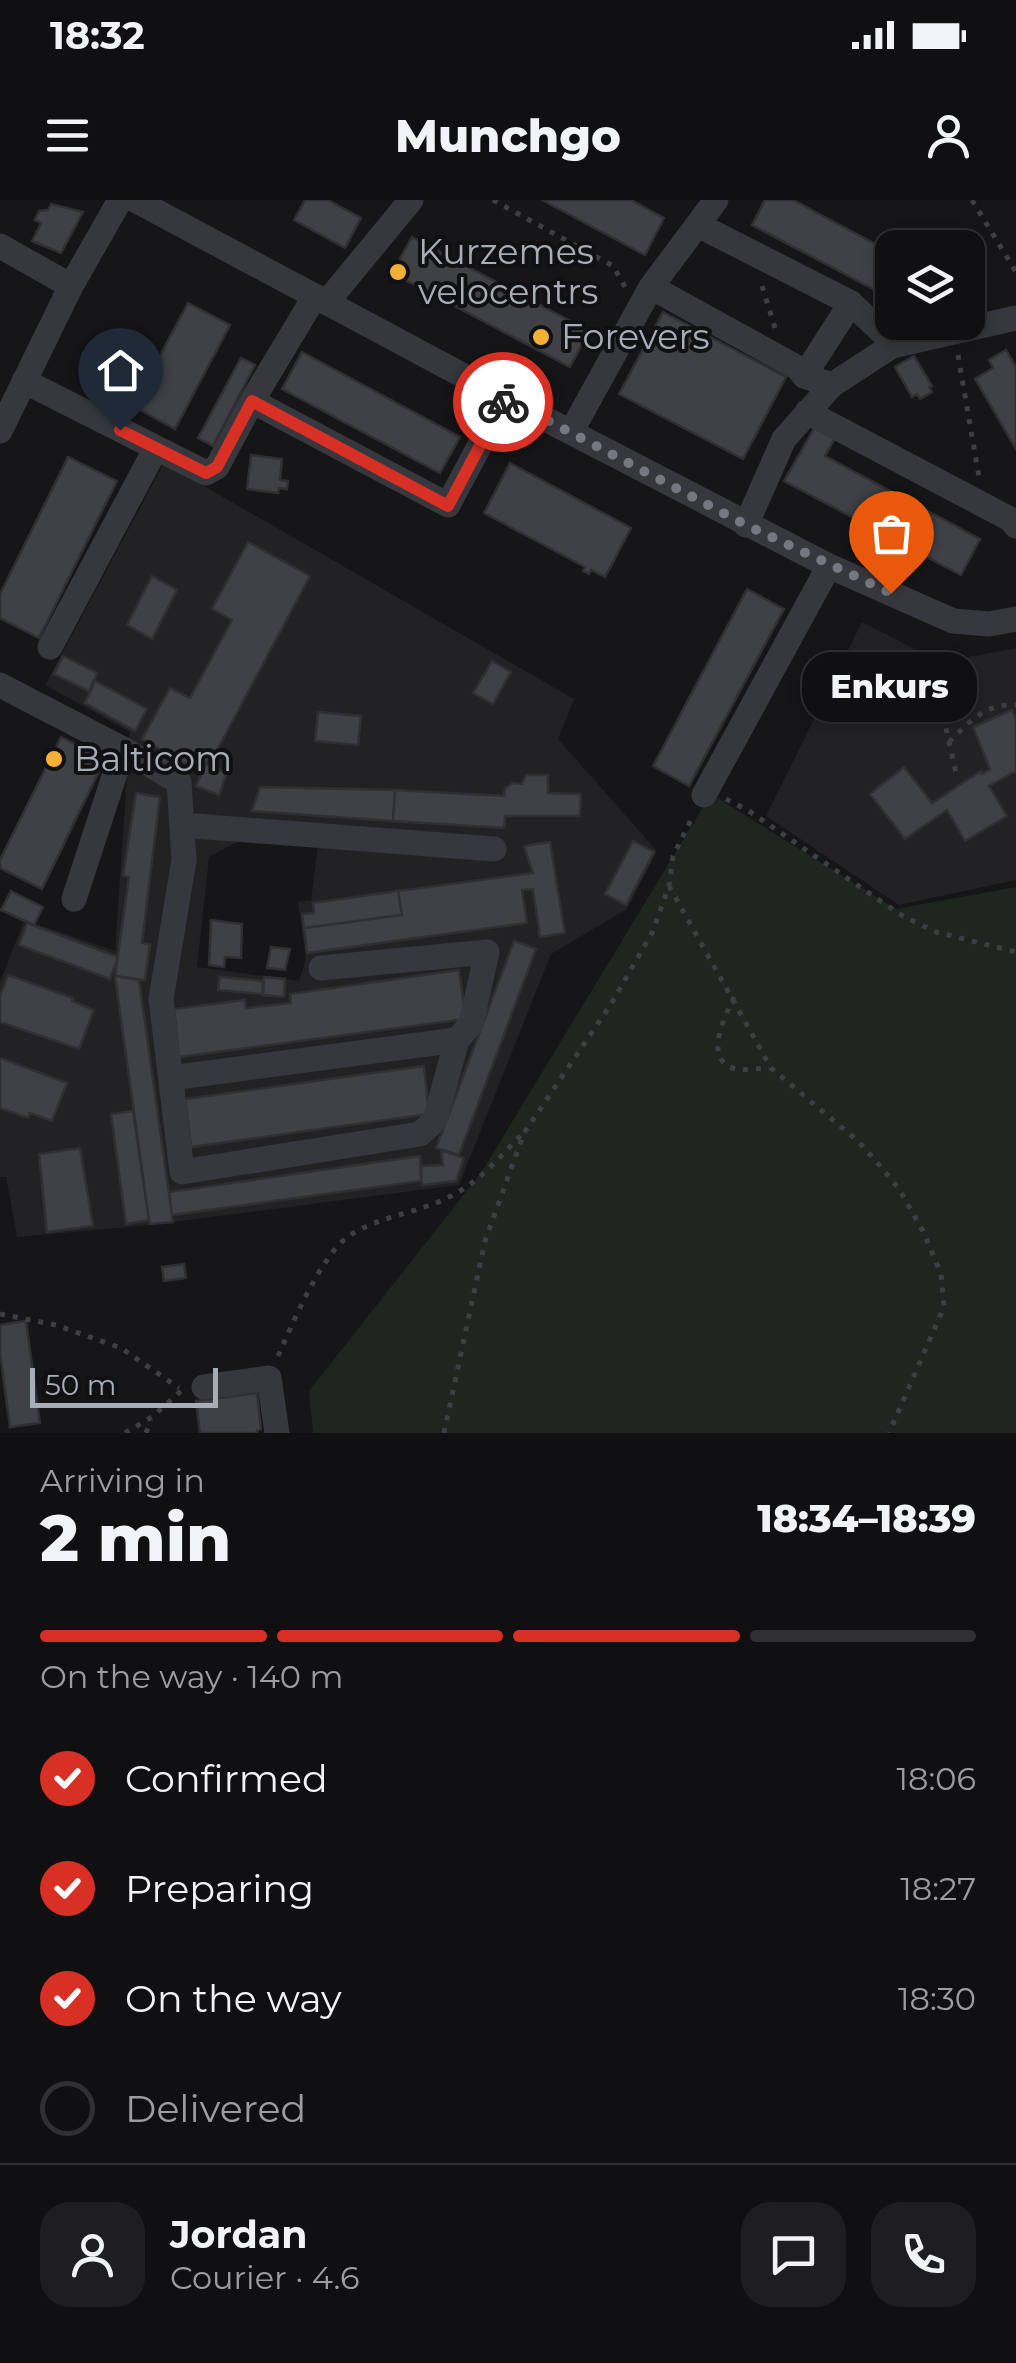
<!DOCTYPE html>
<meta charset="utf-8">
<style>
:root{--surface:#101012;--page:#1e1e20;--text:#f1f3f6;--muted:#9c9d9f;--line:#303032;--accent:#d93025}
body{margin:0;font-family:Montserrat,sans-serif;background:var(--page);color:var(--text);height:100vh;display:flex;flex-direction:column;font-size:38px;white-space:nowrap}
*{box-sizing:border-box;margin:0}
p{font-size:32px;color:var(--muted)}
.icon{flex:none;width:55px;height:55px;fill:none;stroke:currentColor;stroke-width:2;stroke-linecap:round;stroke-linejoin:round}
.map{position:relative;height:1233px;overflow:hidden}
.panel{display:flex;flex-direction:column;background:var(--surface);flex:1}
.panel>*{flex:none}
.fabs{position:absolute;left:875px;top:30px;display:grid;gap:20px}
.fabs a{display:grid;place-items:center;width:110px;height:110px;border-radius:20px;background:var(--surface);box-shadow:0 5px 15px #0003,0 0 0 2px var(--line);font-size:50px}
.scale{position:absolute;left:30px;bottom:25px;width:188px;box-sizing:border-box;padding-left:10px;border:5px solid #a8adb8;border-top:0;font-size:28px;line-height:35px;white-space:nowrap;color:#a8adb8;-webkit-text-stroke:8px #111113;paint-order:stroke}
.pin{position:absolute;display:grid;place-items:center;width:85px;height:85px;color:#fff;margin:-102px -42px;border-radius:50% 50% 50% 0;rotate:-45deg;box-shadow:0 0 10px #0007}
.pin .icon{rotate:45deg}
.courier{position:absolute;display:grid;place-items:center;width:100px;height:100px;margin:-50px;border:8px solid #d93025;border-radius:50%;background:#fff;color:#222;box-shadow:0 2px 12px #0007}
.bubble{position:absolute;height:70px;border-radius:30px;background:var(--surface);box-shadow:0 5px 15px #0003,0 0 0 2px var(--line);font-size:32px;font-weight:800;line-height:70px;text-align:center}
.head em{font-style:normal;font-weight:800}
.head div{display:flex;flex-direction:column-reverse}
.head{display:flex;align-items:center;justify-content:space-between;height:170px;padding:0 40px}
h1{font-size:65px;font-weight:800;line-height:75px}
.bar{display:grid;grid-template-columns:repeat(4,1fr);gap:15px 10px;align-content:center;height:120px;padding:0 40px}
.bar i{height:12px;border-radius:8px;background:var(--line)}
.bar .on{background:var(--accent)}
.bar p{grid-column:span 4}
.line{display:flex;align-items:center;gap:25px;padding:0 40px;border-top:2px solid var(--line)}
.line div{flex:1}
.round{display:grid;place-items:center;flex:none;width:105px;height:105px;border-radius:30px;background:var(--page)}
ol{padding:0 40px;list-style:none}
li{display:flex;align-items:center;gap:30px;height:110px}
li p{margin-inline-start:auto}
li .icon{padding:10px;border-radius:50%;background:var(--accent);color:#fff;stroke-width:4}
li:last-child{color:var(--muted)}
li i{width:55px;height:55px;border:5px solid var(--line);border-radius:50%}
.status{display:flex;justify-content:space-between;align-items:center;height:70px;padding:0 50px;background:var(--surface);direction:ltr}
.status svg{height:28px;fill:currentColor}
header{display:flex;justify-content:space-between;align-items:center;height:130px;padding:0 40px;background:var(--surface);font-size:45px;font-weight:800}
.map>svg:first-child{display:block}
.built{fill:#222225;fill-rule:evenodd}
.green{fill:#1e261f}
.building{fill:#404145;stroke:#303034;stroke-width:2.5}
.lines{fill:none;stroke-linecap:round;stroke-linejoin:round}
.path{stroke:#3d3f44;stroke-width:5;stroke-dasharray:5 8;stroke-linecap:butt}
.minor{stroke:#37383d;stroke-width:25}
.done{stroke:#757880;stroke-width:10;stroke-dasharray:0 18}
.route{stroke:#d93025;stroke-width:12}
.poi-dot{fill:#f2b134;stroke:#111113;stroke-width:4}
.labels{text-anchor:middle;stroke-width:8;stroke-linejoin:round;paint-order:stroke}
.poi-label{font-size:35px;fill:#a8adb8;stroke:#111113;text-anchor:start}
</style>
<div class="status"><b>18:32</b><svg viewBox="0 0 49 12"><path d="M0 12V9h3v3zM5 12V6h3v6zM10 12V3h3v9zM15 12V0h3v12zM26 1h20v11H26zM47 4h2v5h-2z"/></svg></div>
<header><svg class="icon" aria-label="menu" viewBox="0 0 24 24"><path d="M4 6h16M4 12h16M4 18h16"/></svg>Munchgo<svg class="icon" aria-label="person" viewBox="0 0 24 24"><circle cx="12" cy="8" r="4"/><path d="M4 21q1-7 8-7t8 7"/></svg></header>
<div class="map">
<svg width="1016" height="1233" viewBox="0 0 1016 1233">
<rect width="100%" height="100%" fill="#161618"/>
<!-- built -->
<path class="built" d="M164 263 574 499 558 539 657 651 627 709 551 754 459 985 149 1025 17 1037 6 977H0V783L24 720 115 751 130 532 45 485ZM245 638 318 647 311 700 298 702 306 759 299 781 197 767 209 657Z
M862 422 925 454 953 460 1016 448V680L899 705 766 616Z"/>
<!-- green -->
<path class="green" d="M711 594 896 709 1016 687V1233H313L309 1191 481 973Z"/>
<!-- building -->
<path class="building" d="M305 0H328L361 18 345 48 294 20Z
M542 0H631L664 18 645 55Z
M765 0H793L892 53V99L752 25Z
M51 4 83 12 61 53 32 41 41 23 35 20 39 11 48 10Z
M412 37 589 131 570 167 392 73Z
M188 103 230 125 175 229 133 206Z
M663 112 786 177 743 259 619 194Z
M1006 150 1016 167V249L975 179 993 168 989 160Z
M302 152 460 237 440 273 282 189Z
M914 156 932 186 929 187 932 192 920 199 917 194 912 197 895 167Z
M241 158 255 165 213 246 198 238Z
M815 227 835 238 825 256 980 339 961 375 784 281Z
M251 255 282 259 280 280 288 281 287 289 279 288 278 293 247 289Z
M68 257 117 281 39 438 0 418V394Z
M510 263 631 328 605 377 591 370 589 374 583 371 585 367 484 313Z
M248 342 310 376 215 554 212 553 201 572 142 539 170 488 190 498 232 420 212 409Z
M152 376 177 390 152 439 127 425Z
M747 389 784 409 689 586 653 566Z
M63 456 97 473 89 491 54 474Z
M492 461 511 472 493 504 473 493Z
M95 481 147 509 135 531 85 503Z
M1012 510 1016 519V571L989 586 1007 616 965 641 947 610 905 639 870 594 904 567 932 603 981 571 982 574 990 569 973 527Z
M318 512 361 516 358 545 315 541Z
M61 537 105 559 42 689 0 668V660Z
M206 564 227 573 219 595 196 586Z
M526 575H548V593L581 594 580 616H505L504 628 393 621 395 590 504 596 505 588 513 583 522 584Z
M260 587 395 590 393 621 252 611Z
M136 593 160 597 142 743 150 744 145 780 115 776 129 677 123 676Z
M633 641 654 652 626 705 605 694Z
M550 642 565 733 540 737 533 689 522 690 527 723 307 753 304 728 402 715 398 691 533 673 524 646Z
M11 691 43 707 34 725 1 710Z
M398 691 402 715 304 728 302 714 314 713 313 703Z
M211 720 242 724 241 758 225 757 224 767 209 765Z
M27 723 118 757 110 779 19 745Z
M514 741 536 749 459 955 436 948Z
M271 747 290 749 285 770 267 768Z
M459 770 466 819 179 857 174 809 245 800 246 808 291 803 290 794Z
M8 775 73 798 72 801 94 810 79 849 0 822V796Z
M115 776 139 780 173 1022 150 1024 149 1020Z
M220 777 263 781 262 794 218 790Z
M264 777 285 779 284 797 263 795Z
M0 858 67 883 52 921 30 913 28 918 0 908Z
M424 866 429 914 191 947 185 899Z
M133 911 149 1020 126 1024 111 914Z
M80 948 93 1026 47 1032 39 954Z
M441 950 464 958 456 981 422 985 421 966 443 965Z
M420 956 421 981 172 1015 169 992Z
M184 1064 186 1078 164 1081 162 1067Z
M26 1121 40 1223 10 1227 0 1153V1125Z
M257 1193 261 1229 257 1230V1233H200L196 1201Z"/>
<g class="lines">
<!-- path -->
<path class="path" d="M493 0 613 66 625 87
M972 0 1016 72
M762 86 775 128
M958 155 979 277
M936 451 941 506 956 573
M889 504 911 487 941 506
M943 518 972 502
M949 542C968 523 987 502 1016 505
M726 599 749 611 901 715 936 732 1016 752
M669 686 771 868 859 942 881 967 899 989 923 1031 941 1074 944 1107 889 1233
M734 797C726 815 701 861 736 869 745 871 759 868 769 868
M0 1114 56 1125 121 1148 179 1188
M278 1156C292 1125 321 1055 349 1036 378 1016 420 1013 451 996 479 982 500 957 521 935
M125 1233 152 1217 182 1190
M146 1233 151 1220
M444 1233 485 1041 524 933 611 804 652 733 669 686 673 656 693 616"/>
<!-- minor -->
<path class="minor" d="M135 0 505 198 829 366 953 421 989 424 1016 419
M698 25 851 103
M0 46 71 86
M651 87 798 168 804 176 832 185
M327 102 411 0
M804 176 851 103 887 137 892 146
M24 181 206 273 217 267 252 201 315 96
M252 201 448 305 505 198
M807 212 1010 319 1016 326
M0 231 71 86 120 0
M571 232 651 87 716 0
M746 325 784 239 832 185 892 146 1016 118
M50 447 156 248
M0 485 123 549 74 699
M123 549 179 582 184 660 161 799 182 972 420 934 435 920 457 840 171 878
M704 595 829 366
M182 625 494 649
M321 768 487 752 471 824 457 840
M204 1187 269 1178 277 1233"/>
</g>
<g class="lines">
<!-- done -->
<path class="done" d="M503 202 505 198 746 325 891 393"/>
<!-- route -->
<path class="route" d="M120 230 206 273 217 267 252 201 448 306 503 202"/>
</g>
<!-- markers -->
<g class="poi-dot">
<circle cx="398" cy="72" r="10"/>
<circle cx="541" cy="137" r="10"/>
<circle cx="54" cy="559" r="10"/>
</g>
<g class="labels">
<!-- poi labels -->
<g class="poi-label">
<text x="418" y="64">Kurzemes<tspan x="418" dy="40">velocentrs</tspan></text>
<text x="561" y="149">Forevers</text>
<text x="74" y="571">Balticom</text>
</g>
</g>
</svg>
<div class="fabs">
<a><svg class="icon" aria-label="layers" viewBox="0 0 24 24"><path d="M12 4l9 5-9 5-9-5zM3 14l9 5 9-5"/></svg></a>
</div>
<div class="scale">50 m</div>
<div class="pin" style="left:891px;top:393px;background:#ea580c"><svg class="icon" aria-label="bag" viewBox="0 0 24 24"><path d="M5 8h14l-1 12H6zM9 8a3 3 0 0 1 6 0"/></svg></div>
<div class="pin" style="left:120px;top:230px;background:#1f2937"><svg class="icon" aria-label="home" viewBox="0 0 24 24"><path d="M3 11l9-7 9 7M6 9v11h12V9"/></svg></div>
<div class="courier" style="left:503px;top:202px"><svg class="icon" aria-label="bike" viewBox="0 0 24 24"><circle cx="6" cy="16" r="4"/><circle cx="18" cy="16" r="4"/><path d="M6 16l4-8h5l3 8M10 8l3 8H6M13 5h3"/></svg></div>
<div class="bubble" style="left:802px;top:452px;width:175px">Enkurs</div>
</div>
<section class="panel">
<div class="head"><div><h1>2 min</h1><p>Arriving in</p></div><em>18:34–18:39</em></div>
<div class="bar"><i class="on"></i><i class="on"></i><i class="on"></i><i></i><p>On the way · 140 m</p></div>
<ol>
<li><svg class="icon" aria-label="check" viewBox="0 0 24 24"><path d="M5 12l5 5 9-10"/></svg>Confirmed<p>18:06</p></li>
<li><svg class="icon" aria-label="check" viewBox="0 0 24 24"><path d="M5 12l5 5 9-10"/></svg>Preparing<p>18:27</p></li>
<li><svg class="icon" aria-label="check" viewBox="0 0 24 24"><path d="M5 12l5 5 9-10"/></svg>On the way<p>18:30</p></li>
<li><i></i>Delivered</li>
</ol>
<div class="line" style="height:180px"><a class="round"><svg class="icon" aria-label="person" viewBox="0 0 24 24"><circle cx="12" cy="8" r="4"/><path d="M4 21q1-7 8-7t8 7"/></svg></a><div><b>Jordan</b><p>Courier · 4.6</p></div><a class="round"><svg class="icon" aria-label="chat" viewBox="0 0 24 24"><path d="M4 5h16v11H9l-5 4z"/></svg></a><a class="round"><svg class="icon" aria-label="phone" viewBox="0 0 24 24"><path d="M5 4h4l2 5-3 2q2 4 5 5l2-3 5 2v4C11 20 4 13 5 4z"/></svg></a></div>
</section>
